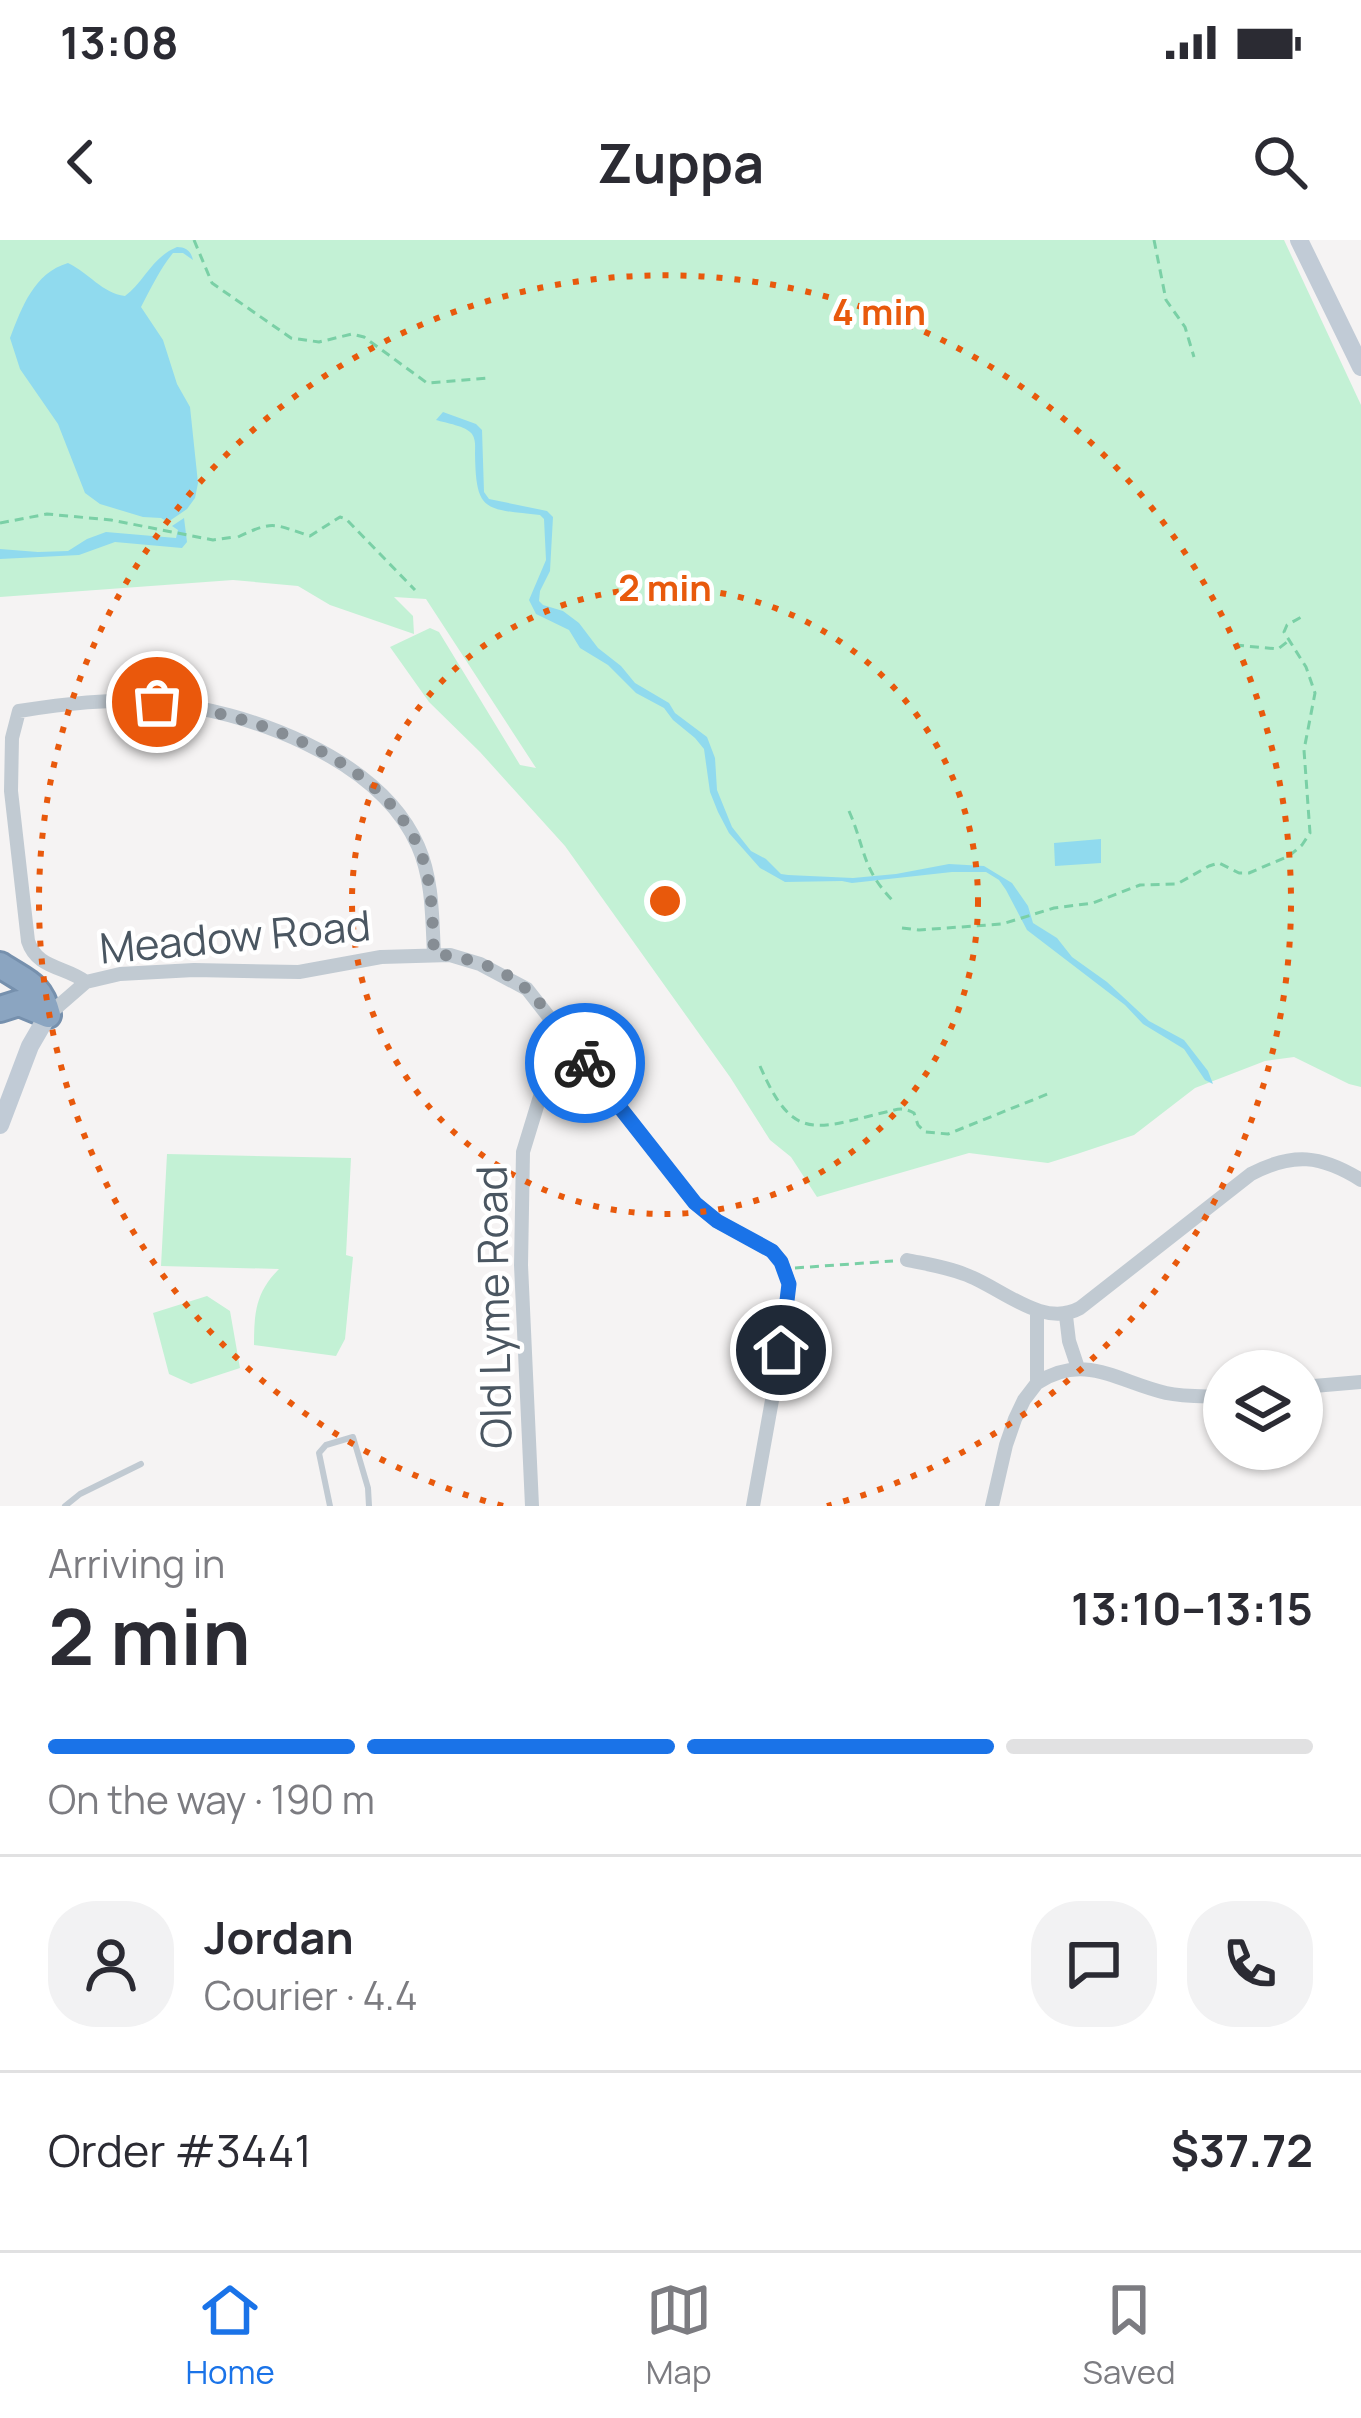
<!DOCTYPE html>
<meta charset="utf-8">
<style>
:root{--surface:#fff;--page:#f2f2f3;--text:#2b2b33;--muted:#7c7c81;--line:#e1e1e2;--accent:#1a73e8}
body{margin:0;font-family:Manrope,sans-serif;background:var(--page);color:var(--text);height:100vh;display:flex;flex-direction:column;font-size:45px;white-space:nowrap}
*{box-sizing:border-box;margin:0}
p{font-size:39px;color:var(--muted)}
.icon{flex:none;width:66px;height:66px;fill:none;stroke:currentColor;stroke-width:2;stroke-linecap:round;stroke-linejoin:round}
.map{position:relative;height:1266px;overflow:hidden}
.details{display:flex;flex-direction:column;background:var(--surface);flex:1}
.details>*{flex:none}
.tools{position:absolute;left:1203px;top:1110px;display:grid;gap:24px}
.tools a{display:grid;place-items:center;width:120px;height:120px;border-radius:50%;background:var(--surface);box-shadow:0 3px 9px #0004;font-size:60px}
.pin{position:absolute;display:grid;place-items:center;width:102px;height:102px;color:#fff;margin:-51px;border:6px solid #fff;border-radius:50%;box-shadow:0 3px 12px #0007}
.courier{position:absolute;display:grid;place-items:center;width:120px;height:120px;margin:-60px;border:9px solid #1a73e8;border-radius:50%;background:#fff;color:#222;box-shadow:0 3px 15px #0007}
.summary em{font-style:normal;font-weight:700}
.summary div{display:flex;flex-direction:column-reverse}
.summary{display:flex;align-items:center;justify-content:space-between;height:204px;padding:0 48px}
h1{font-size:78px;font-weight:700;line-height:90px}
.bar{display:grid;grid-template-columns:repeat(4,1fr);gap:18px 12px;align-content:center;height:144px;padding:0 48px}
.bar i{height:15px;border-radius:9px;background:var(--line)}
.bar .current{background:var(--accent)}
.bar p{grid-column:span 4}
.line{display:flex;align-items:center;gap:30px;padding:0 48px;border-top:3px solid var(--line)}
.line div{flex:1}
.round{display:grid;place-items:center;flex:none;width:126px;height:126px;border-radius:48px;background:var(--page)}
.status{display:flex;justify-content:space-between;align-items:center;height:84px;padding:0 60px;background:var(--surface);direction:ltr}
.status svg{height:33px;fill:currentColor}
header{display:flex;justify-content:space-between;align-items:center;height:156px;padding:0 48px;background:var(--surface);font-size:54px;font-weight:700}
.dock{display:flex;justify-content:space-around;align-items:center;height:168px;border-top:3px solid var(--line);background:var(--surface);font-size:33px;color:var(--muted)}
.dock a{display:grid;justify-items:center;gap:6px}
.dock .current{color:var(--accent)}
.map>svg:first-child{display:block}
.green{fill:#c3f1d5}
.water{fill:#90daee}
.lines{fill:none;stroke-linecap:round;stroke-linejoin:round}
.highway-casing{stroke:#7690ad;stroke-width:30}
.path{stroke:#7ad0a6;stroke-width:3;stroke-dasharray:9 6;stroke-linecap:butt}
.lane{stroke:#c1cad2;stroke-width:6}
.street{stroke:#c1cad2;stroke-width:14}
.secondary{stroke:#c1cbd6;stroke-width:18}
.highway{stroke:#8ba5c1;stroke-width:24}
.done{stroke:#868d94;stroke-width:12;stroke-dasharray:0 21.6}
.route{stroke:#1a73e8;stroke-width:15}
.ring{fill:none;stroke:#e8590c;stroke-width:6;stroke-dasharray:6 12}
.labels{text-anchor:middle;stroke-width:9;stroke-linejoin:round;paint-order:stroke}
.street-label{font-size:42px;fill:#4a5661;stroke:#fff}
.centre{fill:#e8590c;stroke:#fff;stroke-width:6}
.ring-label{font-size:36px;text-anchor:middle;font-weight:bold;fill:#e8590c;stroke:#fff;stroke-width:9;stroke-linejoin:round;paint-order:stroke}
</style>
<div class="status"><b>13:08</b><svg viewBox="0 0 49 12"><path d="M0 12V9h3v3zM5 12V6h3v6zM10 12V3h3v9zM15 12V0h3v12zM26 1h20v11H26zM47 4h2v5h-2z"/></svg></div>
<header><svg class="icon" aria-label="back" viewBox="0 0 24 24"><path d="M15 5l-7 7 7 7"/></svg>Zuppa<svg class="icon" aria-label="search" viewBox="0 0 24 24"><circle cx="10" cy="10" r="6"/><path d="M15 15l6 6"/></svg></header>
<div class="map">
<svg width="1361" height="1266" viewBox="0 0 1361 1266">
<rect width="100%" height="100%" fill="#f5f3f3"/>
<!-- green -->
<path class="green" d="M0 0H1284L1361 165V847L1349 844 1294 817 1265 821 1195 848 1134 895 1077 914 1048 923 969 913 817 957 791 917 770 900 730 837 565 606 480 512 429 462 390 407 430 388 439 392 520 525 536 528 426 359 394 357 413 376 414 394 330 365 298 346 233 340 0 357Z
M167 914 351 918 346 1015 353 1017 345 1099 336 1116 254 1105C254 1072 256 1052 279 1029L161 1026Z
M207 1056 230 1071 240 1128 191 1144 169 1134 153 1073Z"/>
<!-- water -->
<path class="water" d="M177 7C186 7 191 11 193 20L183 13H173C160 29 151 48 141 67L163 100 177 144 190 167 198 243 195 258 187 269 168 282 161 278 143 277 100 264 85 253 58 184 20 129 10 98C22 67 34 33 68 23 89 33 102 53 125 56 145 41 152 17 177 7Z
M443 172 476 184 482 190 484 252 489 259 547 271 553 277 550 331 540 351 539 361 543 365 563 371 579 383 598 408 621 426 635 443 669 463 675 473 707 497 715 518 717 550 732 587 751 611 766 619 781 634 788 635 853 638 896 634 949 624 984 626 1012 643 1028 666 1033 683 1057 698 1072 717 1107 742 1149 781 1184 800 1208 831 1213 844 1205 840 1184 809 1143 784 1125 765 1027 690 1006 650 999 640 986 632H952L852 643 842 641 785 642 760 628 729 593 718 572 710 552 704 509 695 498 673 480 664 468 636 453 608 425 580 408 569 390 536 374 529 360 546 320 544 279 540 275C484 269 476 272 475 214 475 207 476 200 472 194 466 186 446 183 436 180Z
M184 278 187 302 182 308 115 302 79 315 0 319V309L38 312 68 311 87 299 106 292 176 298 178 290 172 286Z
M1101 599V623L1055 626 1054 603Z"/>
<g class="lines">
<!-- highway casing -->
<g class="highway-casing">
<path id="highway" d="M0 725C25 742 40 743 48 775
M0 769 19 763 48 775"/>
</g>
<!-- path -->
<path class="path" d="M194 0 212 43 291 98 319 102 352 94 364 97 427 143 488 138
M1154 0 1166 60 1185 87 1194 117
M0 283 47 274 111 280 213 300 234 297
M238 297C274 280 273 284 310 296L340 277 346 279 415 350
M1235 405 1278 409 1287 402
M849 571C866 610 861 628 894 662
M902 688 919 690 1002 684 1054 668 1093 663 1140 645 1177 644 1209 626 1219 623 1239 633H1249L1289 616 1302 605 1310 593 1304 510 1315 453 1306 427 1284 392 1287 385 1305 375
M760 826C793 903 815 889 886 872 898 869 903 867 914 873L918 885 925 892 948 894 1050 853
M795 1028 893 1021"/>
<!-- lane -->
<path class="lane" d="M65 1266 80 1254 141 1224
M330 1266 319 1213 326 1205 353 1197 368 1248 369 1266"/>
<!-- street -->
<path class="street" d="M86 742C65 726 37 729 28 701L11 551 12 498 19 471C63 464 111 458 156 462 246 470 379 517 418 606 433 640 432 678 434 714
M48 775 86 742 120 734 194 730 299 732 381 717 450 715 480 724 527 749 695 963 717 981 772 1011 781 1021 789 1044 781 1110 753 1266
M907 1020C926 1024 946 1027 964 1034 1001 1047 1042 1089 1080 1068L1251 934C1293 912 1321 915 1361 940
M1066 1076 1069 1101 1078 1128
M1037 1143C1085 1112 1118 1142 1166 1153 1185 1157 1205 1156 1224 1157
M1302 1147 1361 1142
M532 1266 521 1025 523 912 542 850 573 808
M992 1266 1006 1205 1015 1179 1024 1160 1037 1143V1072"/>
<!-- secondary -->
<path class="secondary" d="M1299 0 1361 127
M0 885 30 806 48 775"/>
<!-- highway -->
<use href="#highway" class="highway"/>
</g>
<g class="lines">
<!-- done -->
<path class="done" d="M157 462C249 474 374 513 417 604 433 638 432 677 434 714 463 716 501 727 524 747 547 767 565 799 585 823"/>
<!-- route -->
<path class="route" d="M585 823 695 963 717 981 772 1011 781 1022 789 1044 781 1110"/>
</g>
<!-- distance rings -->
<g class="ring">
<circle cx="665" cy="661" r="313"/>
<path d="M503 1266A626 626 0 1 1 827 1266"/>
</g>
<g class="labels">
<!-- street labels -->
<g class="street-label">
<text transform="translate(235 697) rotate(-5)" y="15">Meadow Road</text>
<text transform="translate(494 1067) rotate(-91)" y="15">Old Lyme Road</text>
</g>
</g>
<circle cx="665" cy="661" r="18" class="centre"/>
<g class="ring-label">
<text x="879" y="85">4 min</text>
<text x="665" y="361">2 min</text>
</g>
</svg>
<div class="tools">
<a><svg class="icon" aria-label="layers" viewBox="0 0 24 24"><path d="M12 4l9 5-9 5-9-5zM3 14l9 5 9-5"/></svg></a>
</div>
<div class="pin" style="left:157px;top:462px;background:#ea580c"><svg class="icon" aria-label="bag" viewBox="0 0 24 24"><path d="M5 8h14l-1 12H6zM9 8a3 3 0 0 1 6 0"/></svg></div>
<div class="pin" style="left:781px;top:1110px;background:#1f2937"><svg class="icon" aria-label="home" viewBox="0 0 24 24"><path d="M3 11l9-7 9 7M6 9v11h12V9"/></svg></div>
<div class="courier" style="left:585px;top:823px"><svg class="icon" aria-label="bike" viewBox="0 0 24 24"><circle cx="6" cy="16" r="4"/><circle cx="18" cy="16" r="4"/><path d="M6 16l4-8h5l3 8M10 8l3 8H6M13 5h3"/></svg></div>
</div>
<section class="details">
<div class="summary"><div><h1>2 min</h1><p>Arriving in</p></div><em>13:10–13:15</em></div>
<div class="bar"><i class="current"></i><i class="current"></i><i class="current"></i><i></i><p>On the way · 190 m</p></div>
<div class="line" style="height:216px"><a class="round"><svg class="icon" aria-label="person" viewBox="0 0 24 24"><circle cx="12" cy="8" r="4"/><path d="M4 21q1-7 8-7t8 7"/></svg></a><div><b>Jordan</b><p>Courier · 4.4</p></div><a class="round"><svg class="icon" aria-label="chat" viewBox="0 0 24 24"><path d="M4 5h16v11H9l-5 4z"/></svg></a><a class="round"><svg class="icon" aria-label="phone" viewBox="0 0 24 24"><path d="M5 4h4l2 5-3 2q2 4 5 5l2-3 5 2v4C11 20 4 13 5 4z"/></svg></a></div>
<div class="line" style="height:156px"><div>Order #3441</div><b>$37.72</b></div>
</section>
<nav class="dock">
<a class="current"><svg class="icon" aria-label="home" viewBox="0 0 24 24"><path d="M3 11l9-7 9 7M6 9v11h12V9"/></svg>Home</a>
<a><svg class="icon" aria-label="map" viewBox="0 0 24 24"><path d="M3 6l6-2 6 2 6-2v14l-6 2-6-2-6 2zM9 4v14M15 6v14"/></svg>Map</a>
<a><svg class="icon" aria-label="saved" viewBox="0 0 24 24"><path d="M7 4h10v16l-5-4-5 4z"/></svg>Saved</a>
</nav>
